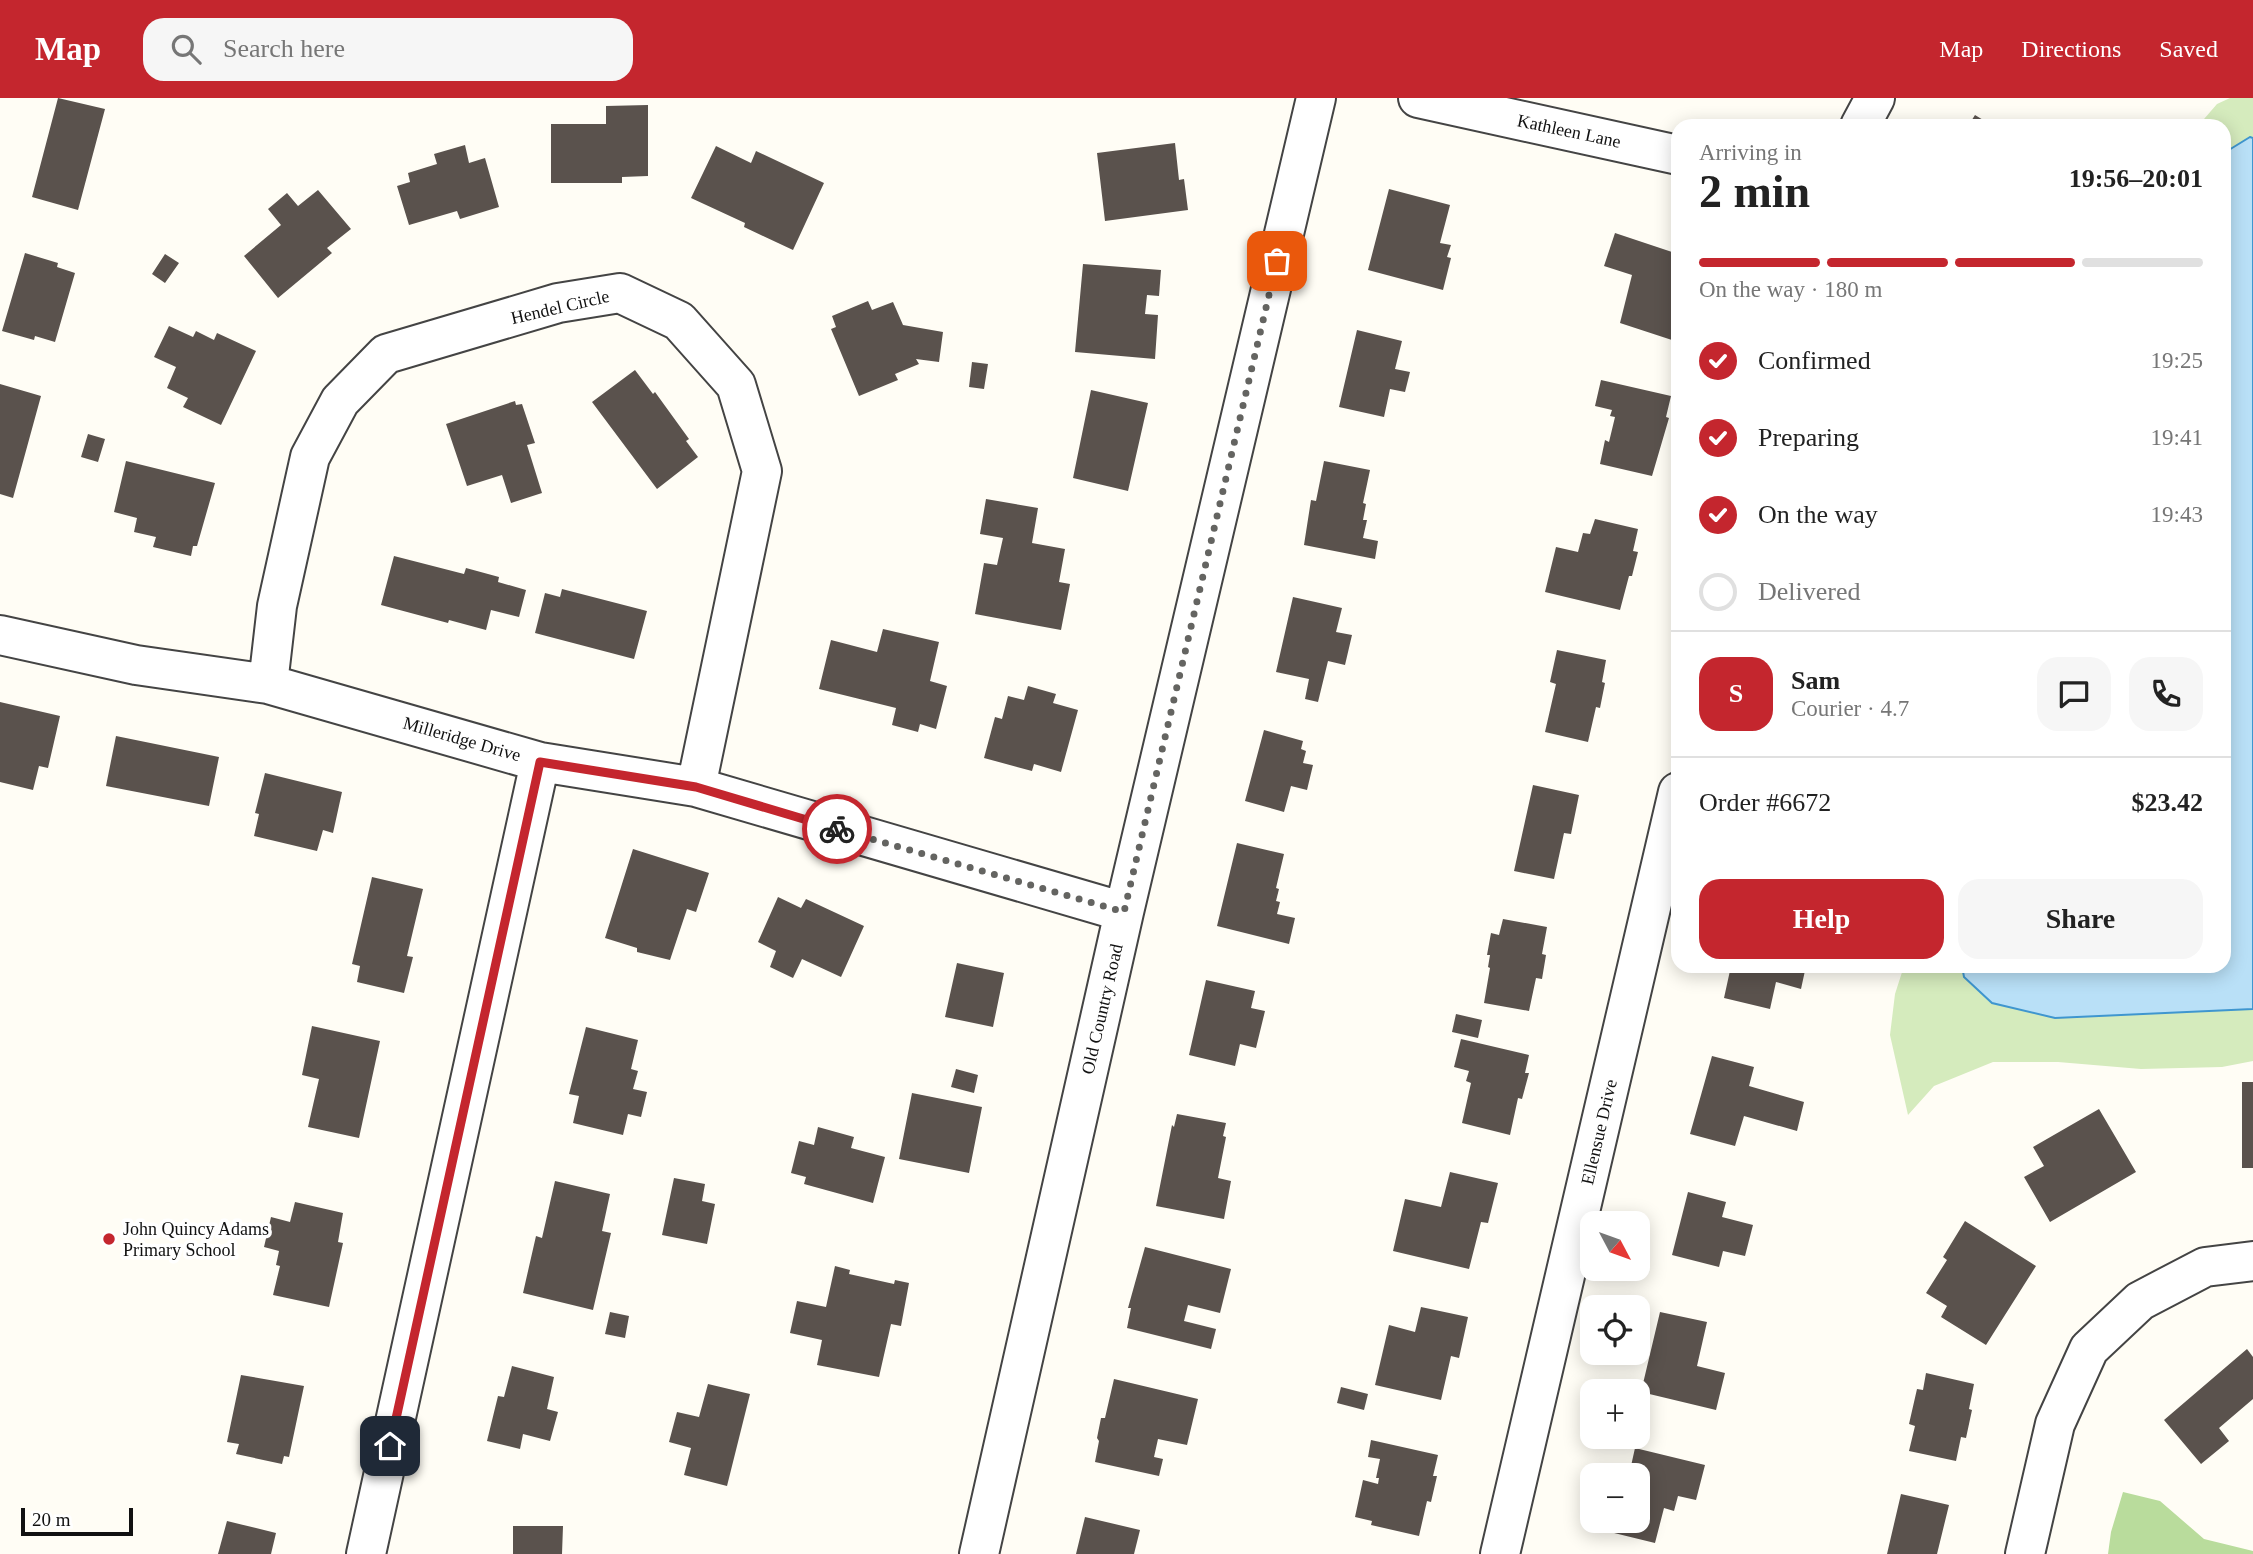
<!DOCTYPE html>
<meta charset="utf-8">
<style>
:root{--surface:#fff;--page:#f6f6f6;--text:#222;--muted:#767676;--line:#e0e0e0;--accent:#c4262e}
body{margin:0;font-family:Georgia,serif;background:var(--page);color:var(--text);height:100vh;display:flex;flex-direction:column;font-size:26px;white-space:nowrap}
*{box-sizing:border-box;margin:0}
p{font-size:23px;color:var(--muted)}
.icon{flex:none;width:38px;height:38px;fill:none;stroke:currentColor;stroke-width:2;stroke-linecap:round;stroke-linejoin:round}
.map{position:relative;flex:1;overflow:hidden}
.side{position:absolute;left:1671px;top:21px;width:560px;height:854px;display:flex;flex-direction:column;background:var(--surface);border-radius:21px;box-shadow:0 4px 18px #0003}
.side>*{flex:none}
.needle{width:46px;rotate:131deg}
.buttons{position:absolute;left:1580px;top:1113px;display:grid;gap:14px}
.buttons a{display:grid;place-items:center;width:70px;height:70px;border-radius:14px;background:var(--surface);box-shadow:0 4px 18px #0003;font-size:35px}
.scale{position:absolute;left:21px;bottom:18px;width:112px;box-sizing:border-box;padding-left:7px;border:4px solid #111;border-top:0;font-size:19px;line-height:24px;white-space:nowrap;color:#111;-webkit-text-stroke:5px #fff;paint-order:stroke}
.pin{position:absolute;display:grid;place-items:center;width:60px;height:60px;color:#fff;margin:-30px;border-radius:14px;box-shadow:0 4px 10px #0006}
.courier{position:absolute;display:grid;place-items:center;width:70px;height:70px;margin:-35px;border:5px solid #c4262e;border-radius:50%;background:#fff;color:#222;box-shadow:0 2px 9px #0007}
.summary em{font-style:normal;font-weight:800}
.summary div{display:flex;flex-direction:column-reverse}
.summary{display:flex;align-items:center;justify-content:space-between;height:119px;padding:0 28px}
h1{font-size:46px;font-weight:800;line-height:52px}
.bar{display:grid;grid-template-columns:repeat(4,1fr);gap:10px 7px;align-content:center;height:84px;padding:0 28px}
.bar i{height:9px;border-radius:5px;background:var(--line)}
.bar .on{background:var(--accent)}
.bar p{grid-column:span 4}
.line{display:flex;align-items:center;gap:18px;padding:0 28px;border-top:2px solid var(--line)}
.line div{flex:1}
.round{display:grid;place-items:center;flex:none;width:74px;height:74px;border-radius:21px;background:var(--page)}
ol{padding:0 28px;list-style:none}
li{display:flex;align-items:center;gap:21px;height:77px}
li p{margin-inline-start:auto}
li .icon{padding:7px;border-radius:50%;background:var(--accent);color:#fff;stroke-width:4}
li:last-child{color:var(--muted)}
li i{width:38px;height:38px;border:4px solid var(--line);border-radius:50%}
.primary-button{display:flex;gap:14px;margin-top:auto;padding:14px 28px}
.primary-button a{flex:1;height:80px;border-radius:21px;background:var(--accent);color:#fff;font-size:28px;font-weight:800;line-height:80px;text-align:center}
.primary-button a+a{background:var(--page);color:var(--text)}
header{display:flex;align-items:center;gap:42px;box-sizing:border-box;height:98px;padding:0 35px;background:var(--accent);color:#fff}
header strong{font-size:33px}
nav{display:flex;gap:38px;margin-inline-start:auto;font-size:24px}
.search{width:490px;height:63px;background:var(--page);display:flex;align-items:center;gap:18px;box-sizing:border-box;padding:0 24px;border-radius:21px;color:var(--muted);font-size:26px}
.map>svg:first-child{display:block}
.green{fill:#d5ebbd}
.forest{fill:#b9dc9c}
.water{fill:#b9e0f7;stroke:#3f96cf;stroke-width:2}
.building{fill:#5a524d}
.lines{fill:none;stroke-linecap:round;stroke-linejoin:round}
.minor-casing{stroke:#444;stroke-width:42}
.minor{stroke:#fff;stroke-width:38}
.done{stroke:#646461;stroke-width:7;stroke-dasharray:0 12.6}
.route{stroke:#c4262e;stroke-width:9}
.poi-dot{fill:#c4262e;stroke:#fff;stroke-width:2.5}
.labels{text-anchor:middle;stroke-width:7;stroke-linejoin:round;paint-order:stroke}
.street-label{font-size:18px;fill:#111;stroke:#fff}
.poi-label{font-size:18px;fill:#111;stroke:#fff;text-anchor:start}
</style>
<header>
<strong>Map</strong>
<div class="search"><svg class="icon" aria-label="search" viewBox="0 0 24 24"><circle cx="10" cy="10" r="6"/><path d="M15 15l6 6"/></svg>Search here</div>
<nav><a>Map</a><a>Directions</a><a>Saved</a></nav>
</header>
<div class="map">
<svg width="2253" height="1456" viewBox="0 0 2253 1456">
<rect width="100%" height="100%" fill="#fffdf5"/>
<!-- green -->
<path class="green" d="M2230 0H2253V963L2222 969 2141 971 2058 964H1993L1934 988 1908 1017 1890 937 1895 896 1904 868H2224V28H2198L2217 6Z"/>
<!-- forest -->
<path class="forest" d="M2123 1394 2160 1403 2204 1441 2253 1453V1456H2108L2111 1434Z"/>
<!-- water -->
<path class="water" d="M2250 39 2253 40V911L2055 920 1992 905 1964 879 1962 868H2224V55Z"/>
<!-- building -->
<path class="building" d="M58 0 105 11 78 112 32 99Z
M648 7V78L622 79V85H551V26H606V8Z
M1975 17 1993 28H1968Z
M1175 45 1179 82 1184 81 1188 112 1105 123 1097 55Z
M465 47 469 65 485 60 499 109 460 121 457 113 409 127 397 88 410 84 408 75 437 66 434 56Z
M716 48 751 65 756 53 824 85 793 152 744 129 745 125 691 100Z
M1389 91 1450 107 1440 145 1451 147 1447 159 1451 160 1443 192 1368 172Z
M318 92 351 131 327 150 332 155 278 200 244 158 281 127 268 111 287 95 298 108Z
M1615 135 1678 156V244L1620 225 1632 177 1604 168Z
M25 155 58 165 57 169 75 175 55 244 35 238 34 242 2 233Z
M165 156 179 165 165 185 152 176Z
M1083 166 1161 172 1159 198 1147 197 1145 216 1158 217 1155 261 1075 254Z
M868 203 872 212 893 204 903 227 943 234 939 264 916 261 919 266 895 276 898 282 859 298 831 231 836 229 832 218Z
M169 228 193 239 196 233 214 242 217 235 256 253 221 327 183 309 188 300 167 290 176 269 154 259Z
M1357 232 1402 243 1395 271 1410 274 1405 294 1390 291 1384 319 1339 309Z
M972 264 988 266 984 291 969 289Z
M635 272 653 296 655 294 689 341 686 343 698 359 657 391 592 304Z
M1601 282 1671 298 1666 319 1669 320 1652 378 1600 366 1605 342 1609 344 1615 319 1610 318 1612 312 1595 308Z
M0 286 41 298 13 400 0 396Z
M1091 292 1148 305 1128 393 1073 380Z
M515 303 516 307 522 306 535 345 527 347 542 395 511 405 502 377 467 388 446 326Z
M88 336 105 341 98 364 81 359Z
M126 363 215 385 197 448H193L191 458 153 449 156 439 134 434 137 420 114 414Z
M1324 363 1370 372 1363 405 1366 406 1363 422H1367L1363 440 1378 443 1375 461 1304 447 1311 402 1316 403Z
M986 401 1038 410 1032 445 1065 451 1059 484 1070 486 1061 532 975 516 984 465 997 467 1003 440 980 436Z
M1595 421 1638 431 1633 453 1638 454 1632 478H1629L1620 512 1545 494 1556 449 1578 454 1583 435 1590 436Z
M394 458 464 476 466 470 499 479 498 484 526 492 519 519 491 512 486 532 449 522 448 525 381 507Z
M562 491 647 513 634 561 535 535 545 495 560 499Z
M1293 499 1342 510 1336 534 1352 537 1345 567 1328 563 1318 604 1305 601 1309 581 1276 574Z
M883 531 939 544 930 583 947 588 936 631 920 626 918 634 892 627 896 610 819 591 831 542 877 554Z
M1557 552 1606 562 1602 584 1605 585 1600 610 1596 609 1588 644 1545 634 1556 586 1550 584Z
M1028 588 1056 596 1053 605 1078 612 1061 674 1034 666 1032 673 984 660 995 619 1002 621 1008 598 1024 602Z
M0 604 60 618 48 670 39 668 33 692 0 684Z
M1264 632 1303 643 1301 651 1306 653 1303 665 1313 667 1307 692 1291 688 1284 714 1245 703Z
M116 638 219 659 209 708 106 688Z
M265 675 342 694 333 735 323 732 317 753 254 738 259 716 255 715Z
M1533 687 1579 697 1571 736 1564 735 1554 781 1514 773Z
M1237 745 1284 756 1276 790 1279 791 1276 803 1280 804 1277 816 1295 820 1289 846 1217 828Z
M633 751 709 775 696 814 687 811 670 862 637 854V850L605 840Z
M372 779 423 791 407 858 413 859 404 895 357 884 360 868 352 866Z
M778 799 801 810 806 801 864 828 841 879 802 861 793 880 770 869 776 853 758 844Z
M1503 821 1547 829 1542 856 1546 857 1542 881 1536 880 1529 913 1484 905 1490 870 1488 869 1490 857H1487L1491 835 1499 837Z
M957 865 1004 875 993 929 945 919Z
M1731 868H1806L1801 891 1776 884 1770 911 1724 900Z
M1206 882 1255 893 1251 910 1265 913 1256 950 1240 946 1235 968 1189 957Z
M1456 916 1482 922 1478 940 1452 934Z
M312 928 380 943 359 1040 308 1029 319 981 302 977Z
M586 929 638 942 631 971 638 973 633 991 647 994 641 1019 628 1016 623 1037 573 1025 579 998 569 996Z
M1461 941 1529 957 1525 975H1529L1522 1001 1518 1000 1510 1037 1462 1025 1471 985 1466 983 1469 973 1454 969Z
M1712 958 1754 969 1749 988 1804 1004 1797 1033 1744 1018 1735 1048 1690 1036Z
M956 971 978 977 974 995 951 989Z
M2242 984H2253V1070H2242Z
M912 995 982 1009 969 1075 899 1061Z
M2099 1011 2136 1074 2050 1124 2024 1079 2044 1068 2033 1049Z
M1177 1016 1226 1025 1223 1038 1226 1039 1218 1080 1231 1083 1224 1121 1156 1108 1172 1027 1174 1029Z
M818 1029 854 1039 851 1050 885 1059 873 1105 804 1086 806 1079 791 1075 799 1043 814 1047Z
M1450 1074 1498 1085 1488 1125 1481 1124 1469 1171 1393 1153 1405 1101 1441 1109Z
M674 1080 705 1086 702 1103 715 1106 707 1146 662 1137Z
M555 1083 610 1096 602 1133 611 1135 593 1212 523 1195 536 1138 542 1140Z
M1688 1094 1726 1104 1722 1119 1753 1127 1745 1158 1723 1153 1719 1169 1672 1157Z
M295 1104 343 1115 338 1144 343 1145 329 1209 273 1197 280 1168 276 1167 279 1153 264 1149 271 1119 290 1124Z
M1965 1123 2036 1168 1986 1247 1941 1219 1947 1208 1926 1195 1947 1162 1943 1159Z
M1145 1149 1231 1171 1220 1215 1188 1207 1184 1223 1216 1231 1211 1251 1127 1230 1131 1210H1128Z
M835 1168 850 1172 849 1176 894 1186 895 1182 909 1185 901 1228 891 1226 879 1279 817 1267 822 1242 790 1235 797 1203 826 1209Z
M1421 1209 1468 1219 1459 1260 1451 1258 1441 1302 1375 1287 1389 1227 1415 1234Z
M610 1214 629 1218 625 1240 605 1236Z
M1660 1214 1707 1224 1697 1268 1725 1275 1716 1312 1641 1294Z
M2247 1251 2253 1259V1301L2219 1330 2229 1343 2201 1366 2164 1322Z
M512 1268 554 1279 547 1311 558 1314 550 1343 523 1336 520 1351 487 1343 498 1298 504 1299Z
M1926 1275 1974 1286 1969 1311 1972 1312 1966 1340 1961 1339 1956 1363 1909 1353 1915 1328 1909 1326 1917 1291 1923 1292Z
M241 1277 304 1288 289 1359 284 1358 282 1366 236 1356 239 1346 227 1344Z
M1114 1281 1198 1301 1187 1347 1158 1341 1154 1359 1163 1361 1159 1378 1095 1364 1099 1343 1097 1340 1101 1320H1105Z
M708 1286 750 1296 727 1388 684 1377 691 1350 669 1344 677 1314 699 1319Z
M1341 1289 1368 1296 1364 1312 1337 1305Z
M1371 1342 1438 1357 1433 1378H1437L1431 1404 1427 1403 1419 1438 1371 1427 1372 1423 1355 1419 1363 1382 1378 1386 1379 1380H1376L1380 1361 1368 1359Z
M1635 1350 1705 1367 1696 1402 1678 1398 1674 1413 1664 1410 1655 1445 1610 1434 1613 1423H1638V1377H1629Z
M1901 1396 1949 1407 1937 1456H1887Z
M1085 1419 1140 1432 1134 1456H1076Z
M227 1423 276 1435 271 1456H218Z
M513 1428H563L562 1456H513Z"/>
<g class="lines">
<!-- minor casing -->
<g class="minor-casing">
<path id="minor" d="M1418 0 1678 57
M1860 28 1875 0
M0 537 136 567 268 586 540 664 696 689 1124 814
M268 586 277 508 310 359 340 303 386 256 558 205 620 195 679 223 736 287 762 373 696 689
M366 1456 540 664
M979 1456 1124 814 1316 0
M1500 1456 1678 694
M2025 1456 2055 1326 2089 1251 2140 1203 2205 1169 2253 1163"/>
</g>
<!-- minor -->
<use href="#minor" class="minor"/>
</g>
<g class="lines">
<!-- done -->
<path class="done" d="M837 731 1124 814 1277 163"/>
<!-- route -->
<path class="route" d="M390 1348 540 664 696 689 837 731"/>
</g>
<!-- markers -->
<circle class="poi-dot" cx="109" cy="1141" r="7"/>
<g class="labels">
<!-- street labels -->
<g class="street-label">
<text transform="translate(1569 33) rotate(12)" y="6">Kathleen Lane</text>
<text transform="translate(560 209) rotate(-13)" y="6">Hendel Circle</text>
<text transform="translate(462 641) rotate(16)" y="6">Milleridge Drive</text>
<text transform="translate(1102 911) rotate(-77)" y="6">Old Country Road</text>
<text transform="translate(1599 1034) rotate(-77)" y="6">Ellensue Drive</text>
</g>
<!-- poi labels -->
<g class="poi-label">
<text x="123" y="1137">John Quincy Adams<tspan x="123" dy="21">Primary School</tspan></text>
</g>
</g>
</svg>
<div class="buttons">
<a><svg class="needle" viewBox="-14 -14 28 28"><path d="M0-13l5 13h-10z" fill="#e53935"/><path d="M0 13l5-13h-10z" fill="#767676"/></svg></a>
<a><svg class="icon" aria-label="locate" viewBox="0 0 24 24"><circle cx="12" cy="12" r="6"/><path d="M12 2v4M12 18v4M2 12h4M18 12h4"/></svg></a>
<a>+</a>
<a>−</a>
</div>
<div class="scale">20 m</div>
<div class="pin" style="left:1277px;top:163px;background:#ea580c"><svg class="icon" aria-label="bag" viewBox="0 0 24 24"><path d="M5 8h14l-1 12H6zM9 8a3 3 0 0 1 6 0"/></svg></div>
<div class="pin" style="left:390px;top:1348px;background:#1f2937"><svg class="icon" aria-label="home" viewBox="0 0 24 24"><path d="M3 11l9-7 9 7M6 9v11h12V9"/></svg></div>
<div class="courier" style="left:837px;top:731px"><svg class="icon" aria-label="bike" viewBox="0 0 24 24"><circle cx="6" cy="16" r="4"/><circle cx="18" cy="16" r="4"/><path d="M6 16l4-8h5l3 8M10 8l3 8H6M13 5h3"/></svg></div>
<section class="side">
<div class="summary"><div><h1>2 min</h1><p>Arriving in</p></div><em>19:56–20:01</em></div>
<div class="bar"><i class="on"></i><i class="on"></i><i class="on"></i><i></i><p>On the way · 180 m</p></div>
<ol>
<li><svg class="icon" aria-label="check" viewBox="0 0 24 24"><path d="M5 12l5 5 9-10"/></svg>Confirmed<p>19:25</p></li>
<li><svg class="icon" aria-label="check" viewBox="0 0 24 24"><path d="M5 12l5 5 9-10"/></svg>Preparing<p>19:41</p></li>
<li><svg class="icon" aria-label="check" viewBox="0 0 24 24"><path d="M5 12l5 5 9-10"/></svg>On the way<p>19:43</p></li>
<li><i></i>Delivered</li>
</ol>
<div class="line" style="height:126px"><b class="round" style="background:var(--accent);color:#fff">S</b><div><b>Sam</b><p>Courier · 4.7</p></div><a class="round"><svg class="icon" aria-label="chat" viewBox="0 0 24 24"><path d="M4 5h16v11H9l-5 4z"/></svg></a><a class="round"><svg class="icon" aria-label="phone" viewBox="0 0 24 24"><path d="M5 4h4l2 5-3 2q2 4 5 5l2-3 5 2v4C11 20 4 13 5 4z"/></svg></a></div>
<div class="line" style="height:91px"><div>Order #6672</div><b>$23.42</b></div>
<div class="primary-button"><a>Help</a><a>Share</a></div>
</section>
</div>
